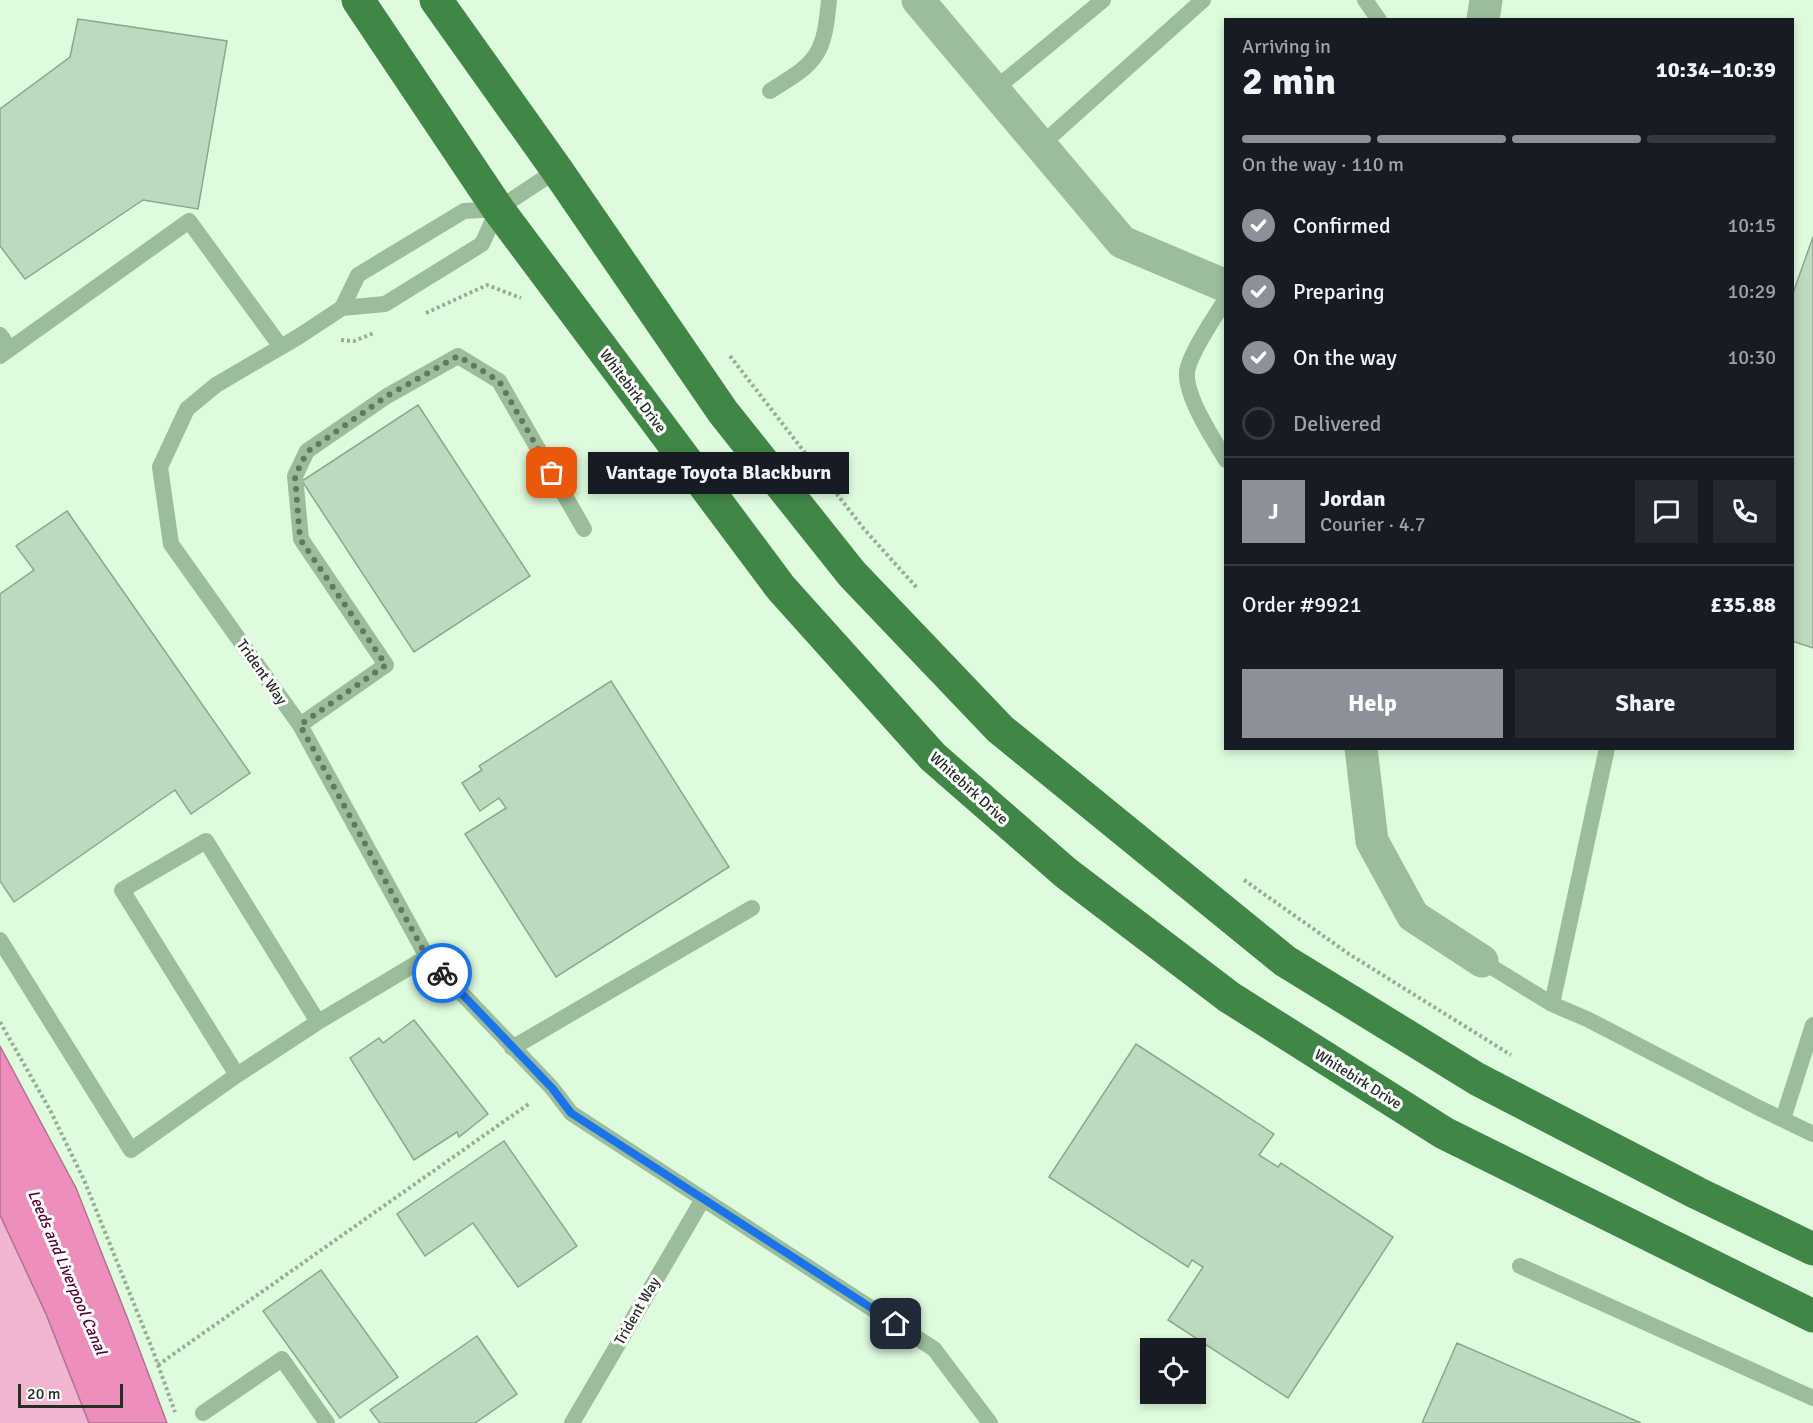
<!DOCTYPE html>
<meta charset="utf-8">
<style>
:root{--surface:#171b24;--page:#242831;--text:#f1f3f6;--muted:#9ea1a6;--line:#363941;--accent:#8c9099}
body{margin:0;font-family:Signika,sans-serif;background:var(--page);color:var(--text);height:100vh;display:flex;flex-direction:column;font-size:22px;white-space:nowrap}
*{box-sizing:border-box;margin:0}
p{font-size:20px;color:var(--muted)}
.icon{flex:none;width:33px;height:33px;fill:none;stroke:currentColor;stroke-width:2;stroke-linecap:round;stroke-linejoin:round}
.map{position:relative;flex:1;overflow:hidden}
.sheet{position:absolute;left:1224px;top:18px;width:570px;height:732px;display:flex;flex-direction:column;background:var(--surface);border-radius:0px;box-shadow:0 3px 9px #0003}
.sheet>*{flex:none}
.tools{position:absolute;left:1140px;top:1338px;display:grid;gap:12px}
.tools a{display:grid;place-items:center;width:66px;height:66px;border-radius:0px;background:var(--surface);box-shadow:0 3px 9px #0003;font-size:30px}
.scale{position:absolute;left:18px;bottom:15px;width:105px;box-sizing:border-box;padding-left:6px;border:3px solid #242f24;border-top:0;font-size:16px;line-height:21px;white-space:nowrap;color:#242f24;-webkit-text-stroke:4px #fff;paint-order:stroke}
.pin{position:absolute;display:grid;place-items:center;width:51px;height:51px;color:#fff;margin:-26px;border-radius:12px;box-shadow:0 3px 9px #0006}
.courier{position:absolute;display:grid;place-items:center;width:60px;height:60px;margin:-30px;border:4px solid #1a73e8;border-radius:50%;background:#fff;color:#222;box-shadow:0 2px 8px #0007}
.bubble{position:absolute;height:42px;border-radius:0px;background:var(--surface);box-shadow:0 3px 9px #0003;font-size:20px;font-weight:700;line-height:42px;text-align:center}
.overview em{font-style:normal;font-weight:700}
.overview div{display:flex;flex-direction:column-reverse}
.overview{display:flex;align-items:center;justify-content:space-between;height:102px;padding:0 18px}
h1{font-size:39px;font-weight:700;line-height:45px}
.bar{display:grid;grid-template-columns:repeat(4,1fr);gap:9px 6px;align-content:center;height:72px;padding:0 18px}
.bar i{height:8px;border-radius:4px;background:var(--line)}
.bar .on{background:var(--accent)}
.bar p{grid-column:span 4}
.line{display:flex;align-items:center;gap:15px;padding:0 18px;border-top:2px solid var(--line)}
.line div{flex:1}
.round{display:grid;place-items:center;flex:none;width:63px;height:63px;border-radius:0px;background:var(--page)}
ol{padding:0 18px;list-style:none}
li{display:flex;align-items:center;gap:18px;height:66px}
li p{margin-inline-start:auto}
li .icon{padding:6px;border-radius:50%;background:var(--accent);color:#fff;stroke-width:4}
li:last-child{color:var(--muted)}
li i{width:33px;height:33px;border:3px solid var(--line);border-radius:50%}
.primary-button{display:flex;gap:12px;margin-top:auto;padding:12px 18px}
.primary-button a{flex:1;height:69px;border-radius:0px;background:var(--accent);color:#fff;font-size:24px;font-weight:700;line-height:69px;text-align:center}
.primary-button a+a{background:var(--page);color:var(--text)}
.map>svg:first-child{display:block}
.green{fill:#f1b4d1}
.water{fill:#ed8ebd;stroke:#b1728f;stroke-width:1.5}
.building{fill:#bdd9be;stroke:#8ca78c;stroke-width:1.5}
.lines{fill:none;stroke-linecap:round;stroke-linejoin:round}
.path{stroke:#97ad97;stroke-width:4;stroke-dasharray:3 3;stroke-linecap:butt}
.service{stroke:#9cbd9c;stroke-width:16}
.minor{stroke:#9cbd9c;stroke-width:33}
.trunk{stroke:#408646;stroke-width:33}
.done{stroke:#657665;stroke-width:6;stroke-dasharray:0 10.8}
.route{stroke:#1a73e8;stroke-width:8}
.labels{text-anchor:middle;stroke-width:6;stroke-linejoin:round;paint-order:stroke}
.street-label{font-size:15px;fill:#242f24;stroke:#fff}
.water-label{font-size:16px;font-style:italic;fill:#540035;stroke:#fff}
</style>
<div class="map">
<svg width="1813" height="1423" viewBox="0 0 1813 1423">
<rect width="100%" height="100%" fill="#defbde"/>
<!-- green -->
<path class="green" d="M0 1215 46 1314 89 1423H0Z"/>
<!-- water -->
<path class="water" d="M0 1046 76 1188 127 1317 167 1423H89L46 1314 0 1215Z"/>
<!-- building -->
<path class="building" d="M78 19 227 41 198 209 143 200 25 279 0 246V109L70 57Z
M1813 237V648L1792 641V296Z
M418 405 530 576 414 652 302 481Z
M67 511 250 773 191 814 175 790 14 902 0 881V594L34 570 16 546Z
M611 681 729 867 556 977 465 834 506 808 499 798 480 811 462 783 482 770 479 766Z
M414 1020 488 1114 459 1137 457 1132 414 1160 350 1058 379 1038 383 1043Z
M1136 1044 1274 1134 1259 1155 1278 1167 1281 1163 1393 1237 1288 1398 1168 1320 1203 1267 1192 1260 1188 1267 1049 1177Z
M504 1141 577 1246 518 1287 473 1223 425 1256 397 1214Z
M321 1270 398 1377 340 1418 263 1311Z
M477 1336 517 1394 475 1423H380L370 1410Z
M1457 1343 1641 1423H1422Z"/>
<g class="lines">
<!-- path -->
<path class="path" d="M426 313 487 285 521 298
M341 340 354 341 374 333
M730 356 864 529 917 588
M1244 880 1349 954 1511 1055
M0 1022 50 1110 84 1180 153 1351 175 1412
M158 1365 530 1103"/>
<!-- service -->
<path class="service" d="M1365 0 1379 20
M994 90 1103 0
M770 91C785 81 805 71 815 56 826 40 827 18 829 0
M1041 145 1203 0
M557 170 498 209 482 244 385 304 342 308 298 337 216 385 187 409 160 467 171 544 300 725 427 957 552 1088 571 1113 934 1349 990 1423
M1226 299C1216 315 1189 354 1187 372 1185 396 1213 439 1226 460
M342 308 358 275 464 211 498 209
M0 335 10 349
M0 356 189 221 281 347
M300 725 386 665 301 539 295 476 307 451 387 396 458 356 499 381 584 529
M0 940 131 1150 237 1075 318 1022 427 957
M1482 961 1552 1004 1587 1019 1759 1108 1813 1134
M1552 1004 1607 748
M512 1048 752 908
M237 1075 122 890 206 841 318 1022
M1783 1119 1813 1025
M1520 1266 1813 1398
M203 1413 282 1359 327 1423
M572 1423 703 1199"/>
<!-- minor -->
<path class="minor" d="M918 0 1122 242 1226 286
M1483 20 1486 0
M1361 748 1372 841 1413 916 1482 961"/>
<!-- trunk -->
<path class="trunk" d="M358 0 498 209 781 588 933 757 1066 873 1229 997 1444 1133 1813 1316
M436 0 557 170 723 412 852 574 1000 729 1285 961 1477 1079 1697 1193 1813 1249"/>
</g>
<g class="lines">
<!-- done -->
<path class="done" d="M442 973 427 957 300 725 386 665 300 539 295 476 307 452 387 396 458 356 499 381 552 473"/>
<!-- route -->
<path class="route" d="M442 973 552 1088 571 1113 896 1324"/>
</g>
<g class="labels">
<!-- street labels -->
<g class="street-label">
<text transform="translate(633 391) rotate(53)" y="5">Whitebirk Drive</text>
<text transform="translate(262 672) rotate(55)" y="5">Trident Way</text>
<text transform="translate(969 788) rotate(42)" y="5">Whitebirk Drive</text>
<text transform="translate(1358 1079) rotate(32)" y="5">Whitebirk Drive</text>
<text transform="translate(637 1311) rotate(-60)" y="5">Trident Way</text>
</g>
<!-- water labels -->
<g class="water-label">
<text transform="translate(68 1272) rotate(67)" y="6">Leeds and Liverpool Canal</text>
</g>
</g>
</svg>
<div class="tools">
<a><svg class="icon" aria-label="locate" viewBox="0 0 24 24"><circle cx="12" cy="12" r="6"/><path d="M12 2v4M12 18v4M2 12h4M18 12h4"/></svg></a>
</div>
<div class="scale">20 m</div>
<div class="pin" style="left:552px;top:473px;background:#ea580c"><svg class="icon" aria-label="bag" viewBox="0 0 24 24"><path d="M5 8h14l-1 12H6zM9 8a3 3 0 0 1 6 0"/></svg></div>
<div class="pin" style="left:896px;top:1324px;background:#1f2937"><svg class="icon" aria-label="home" viewBox="0 0 24 24"><path d="M3 11l9-7 9 7M6 9v11h12V9"/></svg></div>
<div class="courier" style="left:442px;top:973px"><svg class="icon" aria-label="bike" viewBox="0 0 24 24"><circle cx="6" cy="16" r="4"/><circle cx="18" cy="16" r="4"/><path d="M6 16l4-8h5l3 8M10 8l3 8H6M13 5h3"/></svg></div>
<div class="bubble" style="left:588px;top:452px;width:261px">Vantage Toyota Blackburn</div>
<section class="sheet">
<div class="overview"><div><h1>2 min</h1><p>Arriving in</p></div><em>10:34–10:39</em></div>
<div class="bar"><i class="on"></i><i class="on"></i><i class="on"></i><i></i><p>On the way · 110 m</p></div>
<ol>
<li><svg class="icon" aria-label="check" viewBox="0 0 24 24"><path d="M5 12l5 5 9-10"/></svg>Confirmed<p>10:15</p></li>
<li><svg class="icon" aria-label="check" viewBox="0 0 24 24"><path d="M5 12l5 5 9-10"/></svg>Preparing<p>10:29</p></li>
<li><svg class="icon" aria-label="check" viewBox="0 0 24 24"><path d="M5 12l5 5 9-10"/></svg>On the way<p>10:30</p></li>
<li><i></i>Delivered</li>
</ol>
<div class="line" style="height:108px"><b class="round" style="background:var(--accent);color:#fff">J</b><div><b>Jordan</b><p>Courier · 4.7</p></div><a class="round"><svg class="icon" aria-label="chat" viewBox="0 0 24 24"><path d="M4 5h16v11H9l-5 4z"/></svg></a><a class="round"><svg class="icon" aria-label="phone" viewBox="0 0 24 24"><path d="M5 4h4l2 5-3 2q2 4 5 5l2-3 5 2v4C11 20 4 13 5 4z"/></svg></a></div>
<div class="line" style="height:78px"><div>Order #9921</div><b>£35.88</b></div>
<div class="primary-button"><a>Help</a><a>Share</a></div>
</section>
</div>
